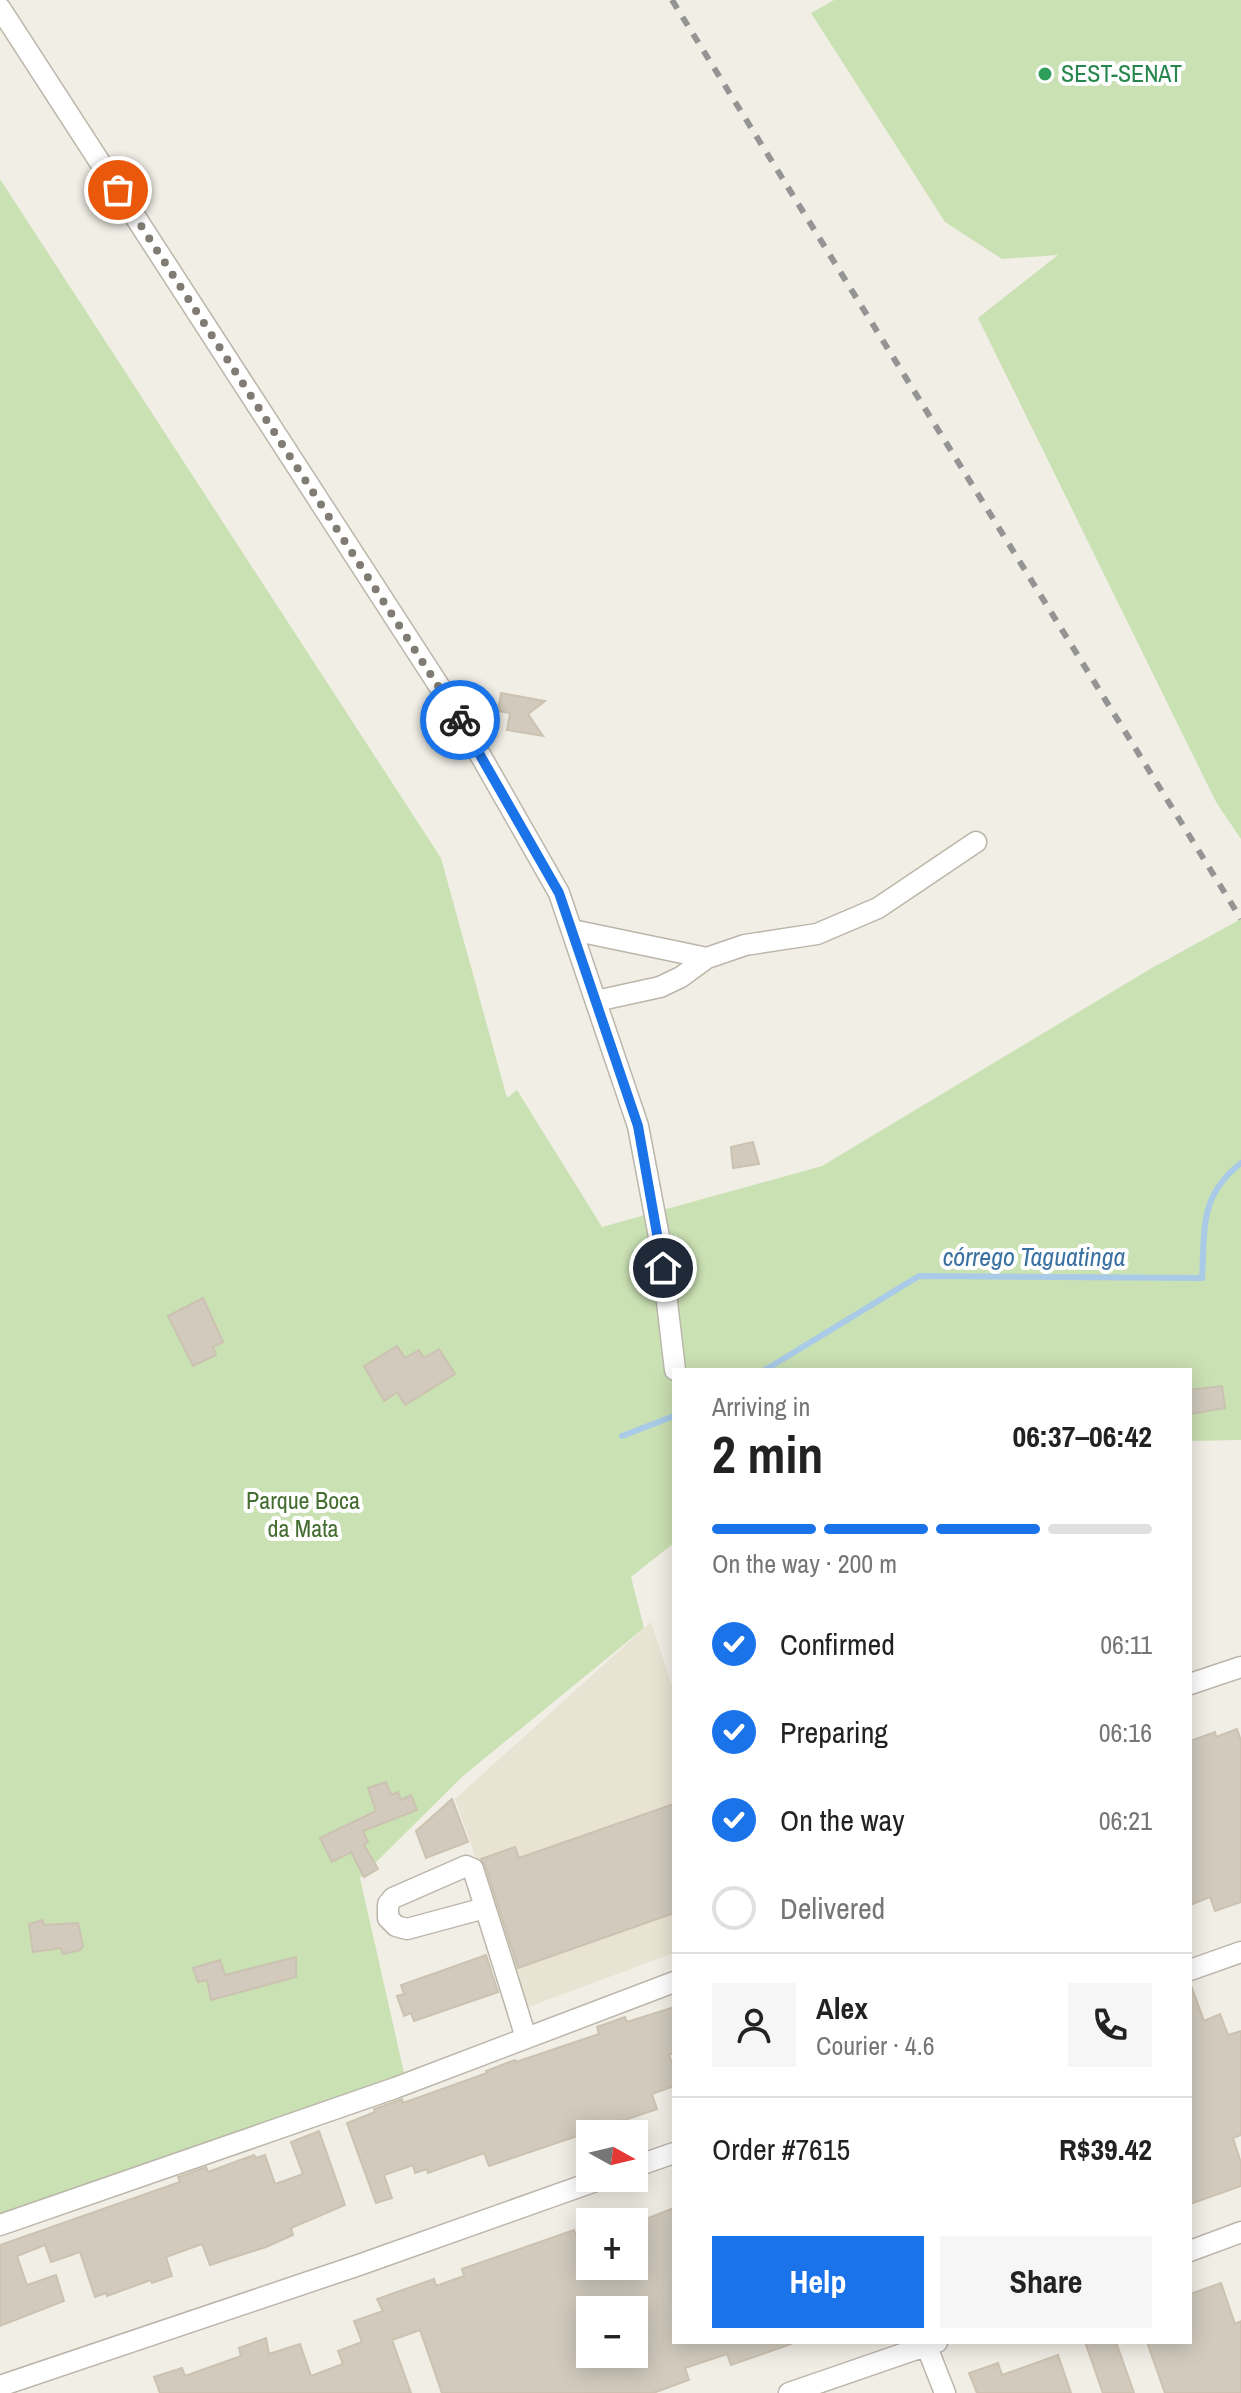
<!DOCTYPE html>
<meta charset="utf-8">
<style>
:root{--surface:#fff;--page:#f6f6f6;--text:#222;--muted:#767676;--line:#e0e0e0;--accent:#1a73e8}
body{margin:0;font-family:"Archivo Narrow",sans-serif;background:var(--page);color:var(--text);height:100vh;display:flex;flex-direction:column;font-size:30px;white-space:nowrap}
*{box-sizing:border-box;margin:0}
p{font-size:26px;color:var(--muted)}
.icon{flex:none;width:44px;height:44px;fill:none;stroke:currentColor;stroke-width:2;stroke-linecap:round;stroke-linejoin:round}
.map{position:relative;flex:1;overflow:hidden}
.details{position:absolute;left:672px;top:1368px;width:520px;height:976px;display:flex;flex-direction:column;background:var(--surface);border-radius:0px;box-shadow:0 4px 20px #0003}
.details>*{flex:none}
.needle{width:52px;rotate:98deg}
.controls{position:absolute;left:576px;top:2120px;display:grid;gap:16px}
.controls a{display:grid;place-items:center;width:72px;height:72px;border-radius:0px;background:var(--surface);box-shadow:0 4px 20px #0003;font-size:40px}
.pin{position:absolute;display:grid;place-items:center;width:68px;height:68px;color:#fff;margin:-34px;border:4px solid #fff;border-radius:50%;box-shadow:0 2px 8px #0007}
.courier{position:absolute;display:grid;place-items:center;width:80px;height:80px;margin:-40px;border:6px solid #1a73e8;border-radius:50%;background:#fff;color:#222;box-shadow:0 2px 10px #0007}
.headline em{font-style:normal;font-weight:700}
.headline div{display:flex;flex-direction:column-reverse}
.headline{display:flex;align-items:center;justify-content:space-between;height:136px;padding:0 40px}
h1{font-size:52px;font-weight:700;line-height:60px}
.bar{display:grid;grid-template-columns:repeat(4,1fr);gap:12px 8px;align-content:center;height:96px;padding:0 40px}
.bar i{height:10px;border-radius:6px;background:var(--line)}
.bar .active{background:var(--accent)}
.bar p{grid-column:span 4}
.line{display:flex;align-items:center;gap:20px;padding:0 40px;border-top:2px solid var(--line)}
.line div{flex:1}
.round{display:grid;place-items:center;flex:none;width:84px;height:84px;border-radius:0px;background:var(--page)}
ol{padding:0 40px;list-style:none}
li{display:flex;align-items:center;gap:24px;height:88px}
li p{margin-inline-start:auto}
li .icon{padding:8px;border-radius:50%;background:var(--accent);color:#fff;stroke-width:4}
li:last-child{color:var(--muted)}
li i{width:44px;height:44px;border:4px solid var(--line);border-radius:50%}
.action{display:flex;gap:16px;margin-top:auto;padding:16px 40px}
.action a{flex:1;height:92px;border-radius:0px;background:var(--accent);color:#fff;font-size:32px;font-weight:700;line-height:92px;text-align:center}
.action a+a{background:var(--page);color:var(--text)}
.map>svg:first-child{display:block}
.education{fill:#e8e3d2}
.green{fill:#cae1b3}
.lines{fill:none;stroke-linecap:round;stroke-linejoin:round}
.stream{stroke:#a9cbe7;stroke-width:6}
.building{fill:#d1cabd;stroke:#cbc2b1;stroke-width:2;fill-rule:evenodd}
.minor-casing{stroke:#bbb6aa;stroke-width:23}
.minor{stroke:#fff;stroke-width:20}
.rail{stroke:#949494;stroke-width:6;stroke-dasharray:10 10;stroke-linecap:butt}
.done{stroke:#807c74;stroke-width:8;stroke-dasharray:0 14.4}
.route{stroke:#1a73e8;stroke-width:10}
.leisure-dot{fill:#2e9e5b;stroke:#fff;stroke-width:3}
.labels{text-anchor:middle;stroke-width:8;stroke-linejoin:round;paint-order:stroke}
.leisure-label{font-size:24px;fill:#27864d;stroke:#fff;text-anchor:start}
.park-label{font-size:24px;fill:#456d31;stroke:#fff}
.water-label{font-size:26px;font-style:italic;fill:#3c72a2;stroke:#fff}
</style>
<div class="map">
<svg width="1241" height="2393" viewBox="0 0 1241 2393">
<rect width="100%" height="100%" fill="#f1eee6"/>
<!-- education -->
<path class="education" d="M651 1622 674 1692V1953L528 2007 455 1799Z"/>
<!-- green -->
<path class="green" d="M834 0H1241V839L1216 802 978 318 1058 255 1002 259 945 222 811 13Z
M0 179 441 858 507 1098 517 1090 602 1227 822 1166 1150 969 1241 919V1440L1190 1441V1370H674V1543L631 1577 644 1628 463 1776 360 1878 407 2086 0 2225Z"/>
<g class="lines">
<!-- stream -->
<path class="stream" d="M765 1370 919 1276 1202 1278C1205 1228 1199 1196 1241 1163
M622 1436 674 1416"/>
</g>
<!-- building -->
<path class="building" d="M501 693 545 701 528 714 543 736 507 730 510 713 498 711Z
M753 1142 759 1164 733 1168 731 1147Z
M203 1298 223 1342 213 1347 216 1355 193 1366 168 1316Z
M397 1346 405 1358 419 1350 424 1358 439 1349 455 1374 405 1405 397 1392 384 1401 364 1366Z
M1222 1386 1225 1408 1190 1414V1390Z
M1237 1729 1241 1741V1902L1215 1911 1210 1897 1190 1905V1741L1215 1732 1216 1737Z
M386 1782 391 1795 398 1792 401 1800 411 1795 417 1810 363 1831 368 1842 364 1845 378 1869 364 1877 351 1852 332 1862 320 1838 376 1811 368 1788Z
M452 1799 468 1842 426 1858 416 1831Z
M674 1804V1913L518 1968 485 1865 481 1859 515 1847 519 1858Z
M43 1920 44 1925 78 1923 83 1946 80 1950 63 1954 61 1948 33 1952 29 1924Z
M486 1955 498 1992 414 2021 411 2013 404 2016 397 1996 404 1994 401 1985Z
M296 1957V1977L211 2000 207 1980 198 1982 193 1968 220 1960 225 1975Z
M1192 1988 1204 2021 1220 2014 1228 2035 1241 2031V2135L1233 2138 1241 2163V2186L1190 2204V1989Z
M674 2007V2053L669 2055 674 2069V2086L652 2094 657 2109 489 2166 484 2153 428 2173 427 2169 415 2173 413 2165 384 2175 392 2198 376 2203 347 2123 375 2112 374 2109 402 2099 403 2103 487 2073 486 2071 515 2060 516 2062 599 2034 597 2027 625 2017 627 2022Z
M319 2131 345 2205 291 2228 293 2235 266 2247 210 2265 202 2244 166 2257 172 2276 152 2283 151 2280 107 2296 106 2293 95 2297 80 2252 51 2262 45 2245 17 2256 27 2285 56 2275 64 2301 0 2326V2245L180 2182 178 2177 206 2167 208 2172 254 2155 256 2158 265 2155 275 2184 303 2174 291 2142Z
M674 2208V2342H791V2344L731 2365 727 2354 685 2368 689 2380 653 2393H442L420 2330 392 2340 411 2393H160L154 2377 182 2368 185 2376 241 2356 239 2348 266 2338 269 2354 300 2344 311 2376 343 2364 338 2351 362 2342 354 2321 383 2311 377 2299 434 2279 436 2286 464 2276 462 2269 574 2230 587 2266H634V2238L639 2237 635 2223ZM590 2310H634V2354H590Z
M1221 2283 1235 2324 1241 2321V2393H1165L1147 2342H1190V2294Z
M1085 2342H1116L1134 2393H1103Z
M1058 2355 1071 2393H977L969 2373 998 2363 1002 2375Z"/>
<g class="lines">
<!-- minor casing -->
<g class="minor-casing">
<path id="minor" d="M0 8 454 709 559 893 638 1126 660 1242 675 1370
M572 930 707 958
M596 1001 660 987 681 977 707 958 745 945 817 934 878 908 976 842
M1190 1684 1241 1667
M485 1908 407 1929 396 1926 388 1918V1904L393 1898 466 1866 473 1869C491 1926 509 1982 526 2038
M1190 1970 1241 1952
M634 2167 674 2153
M0 2225 395 2088 674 1982
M1190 2251 1241 2232
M925 2342 945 2393
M0 2386 356 2266 604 2178
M789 2393 937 2342"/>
</g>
<!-- minor -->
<use href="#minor" class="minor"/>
<!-- rail -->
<path class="rail" d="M672 0 1241 919"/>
</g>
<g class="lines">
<!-- done -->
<path class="done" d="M118 190 460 720"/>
<!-- route -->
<path class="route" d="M460 720 559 893 638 1126 663 1268"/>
</g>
<!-- markers -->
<circle class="leisure-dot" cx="1045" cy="74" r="8"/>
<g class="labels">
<!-- leisure labels -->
<g class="leisure-label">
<text x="1061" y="82">SEST-SENAT</text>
</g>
<!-- park labels -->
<g class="park-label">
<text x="303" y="1509">Parque Boca<tspan x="303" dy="28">da Mata</tspan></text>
</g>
<!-- water labels -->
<g class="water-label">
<text x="1034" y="1266">córrego Taguatinga</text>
</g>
</g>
</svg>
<div class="controls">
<a><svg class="needle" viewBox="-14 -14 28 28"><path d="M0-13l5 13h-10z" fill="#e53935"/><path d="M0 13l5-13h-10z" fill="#767676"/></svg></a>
<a>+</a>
<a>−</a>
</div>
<div class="pin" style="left:118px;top:190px;background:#ea580c"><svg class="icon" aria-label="bag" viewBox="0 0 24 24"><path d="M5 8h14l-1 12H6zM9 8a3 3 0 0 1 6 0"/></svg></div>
<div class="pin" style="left:663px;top:1268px;background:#1f2937"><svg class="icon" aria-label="home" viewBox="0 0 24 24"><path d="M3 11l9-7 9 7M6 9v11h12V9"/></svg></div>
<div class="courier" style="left:460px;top:720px"><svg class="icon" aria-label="bike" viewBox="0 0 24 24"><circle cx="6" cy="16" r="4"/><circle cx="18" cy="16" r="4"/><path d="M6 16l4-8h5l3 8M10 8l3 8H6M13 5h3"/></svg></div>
<section class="details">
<div class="headline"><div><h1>2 min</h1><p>Arriving in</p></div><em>06:37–06:42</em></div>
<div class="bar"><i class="active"></i><i class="active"></i><i class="active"></i><i></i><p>On the way · 200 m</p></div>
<ol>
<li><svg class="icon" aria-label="check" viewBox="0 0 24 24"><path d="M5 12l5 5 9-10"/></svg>Confirmed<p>06:11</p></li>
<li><svg class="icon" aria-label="check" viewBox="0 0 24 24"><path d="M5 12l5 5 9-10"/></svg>Preparing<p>06:16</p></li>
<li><svg class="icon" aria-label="check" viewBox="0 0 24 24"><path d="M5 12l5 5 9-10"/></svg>On the way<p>06:21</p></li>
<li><i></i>Delivered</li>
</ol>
<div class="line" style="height:144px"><a class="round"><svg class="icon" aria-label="person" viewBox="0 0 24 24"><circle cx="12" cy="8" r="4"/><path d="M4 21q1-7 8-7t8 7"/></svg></a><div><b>Alex</b><p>Courier · 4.6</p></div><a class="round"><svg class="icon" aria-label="phone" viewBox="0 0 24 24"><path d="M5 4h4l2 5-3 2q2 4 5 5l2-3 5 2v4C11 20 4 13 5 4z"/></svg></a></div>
<div class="line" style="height:104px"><div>Order #7615</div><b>R$39.42</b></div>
<div class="action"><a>Help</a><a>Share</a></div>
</section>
</div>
